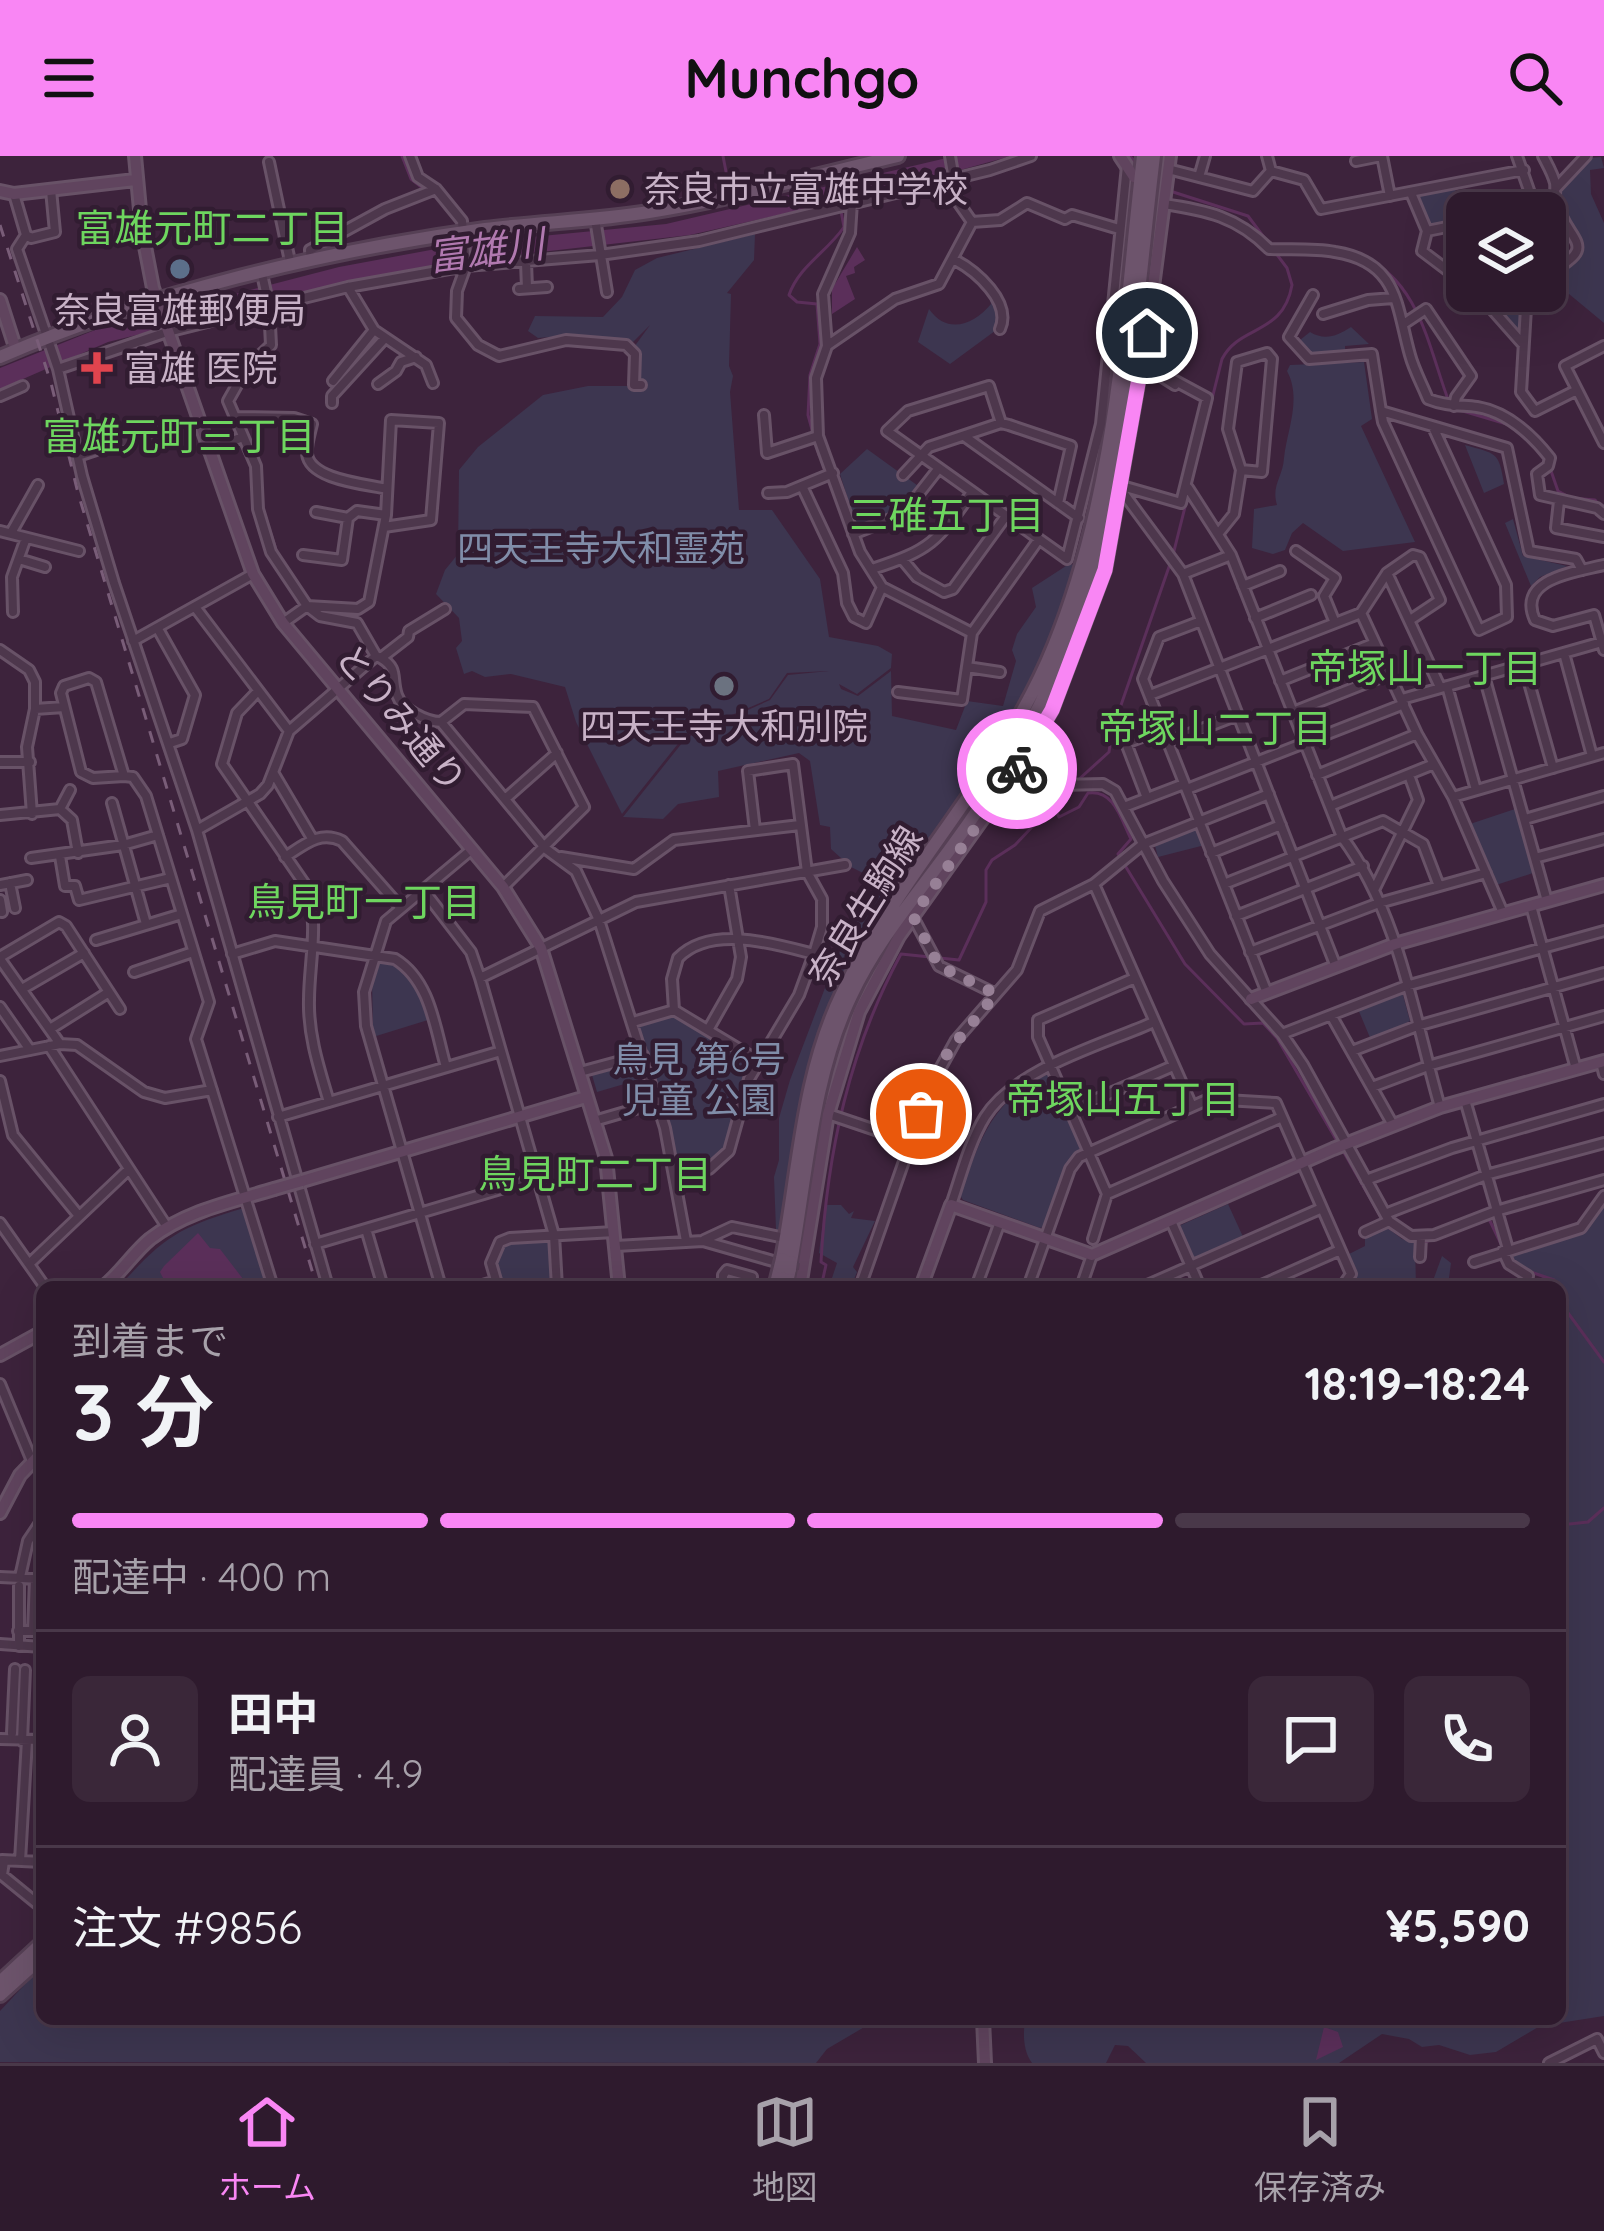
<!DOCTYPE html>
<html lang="ja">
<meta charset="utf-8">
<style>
:root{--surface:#2e1a2d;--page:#3a2739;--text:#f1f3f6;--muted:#a7a1aa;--line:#493849;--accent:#f986f4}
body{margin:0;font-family:Quicksand,"Noto Sans JP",sans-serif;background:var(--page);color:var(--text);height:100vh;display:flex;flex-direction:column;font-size:45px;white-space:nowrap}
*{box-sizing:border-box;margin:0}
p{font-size:39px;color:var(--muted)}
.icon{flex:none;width:66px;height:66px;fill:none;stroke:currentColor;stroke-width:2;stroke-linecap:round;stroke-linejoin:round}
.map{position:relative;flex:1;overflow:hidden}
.drawer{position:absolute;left:36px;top:1125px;width:1530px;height:744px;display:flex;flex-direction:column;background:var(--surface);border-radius:18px;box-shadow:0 12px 48px #0002,0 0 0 3px var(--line)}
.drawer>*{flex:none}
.tools{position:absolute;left:1446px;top:36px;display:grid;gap:24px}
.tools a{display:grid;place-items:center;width:120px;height:120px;border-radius:18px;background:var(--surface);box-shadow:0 12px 48px #0002,0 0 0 3px var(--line);font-size:60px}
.pin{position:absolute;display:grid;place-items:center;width:102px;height:102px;color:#fff;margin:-51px;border:6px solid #fff;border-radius:50%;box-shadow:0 3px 12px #0007}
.courier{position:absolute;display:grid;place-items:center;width:120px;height:120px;margin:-60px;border:9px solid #f986f4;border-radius:50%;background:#fff;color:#222;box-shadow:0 3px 15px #0007}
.head em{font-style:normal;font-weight:700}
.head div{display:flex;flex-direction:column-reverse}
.head{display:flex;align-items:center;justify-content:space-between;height:204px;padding:0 36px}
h1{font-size:78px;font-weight:700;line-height:90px}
.bar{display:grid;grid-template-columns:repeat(4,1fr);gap:18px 12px;align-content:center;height:144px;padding:0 36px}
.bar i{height:15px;border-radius:9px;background:var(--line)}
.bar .active{background:var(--accent)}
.bar p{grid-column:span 4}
.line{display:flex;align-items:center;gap:30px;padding:0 36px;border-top:3px solid var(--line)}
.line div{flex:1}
.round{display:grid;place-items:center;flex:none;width:126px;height:126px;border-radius:18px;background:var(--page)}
header{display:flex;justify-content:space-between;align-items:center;height:156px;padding:0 36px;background:var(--accent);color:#111;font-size:54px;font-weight:700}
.dock{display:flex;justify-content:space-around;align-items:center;height:168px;border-top:3px solid var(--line);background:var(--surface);font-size:33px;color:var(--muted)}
.dock a{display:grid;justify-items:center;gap:6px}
.dock .active{color:var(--accent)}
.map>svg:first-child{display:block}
.green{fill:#3d3650}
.water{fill:#5b2f5a}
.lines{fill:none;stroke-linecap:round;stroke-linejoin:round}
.stream{stroke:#5b2f5a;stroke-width:3}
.street-casing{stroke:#685267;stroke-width:14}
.secondary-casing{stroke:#685267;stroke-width:16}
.primary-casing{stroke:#564055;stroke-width:18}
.street{stroke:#4d374c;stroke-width:8}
.secondary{stroke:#60445e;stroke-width:10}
.primary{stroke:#6d546c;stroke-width:12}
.rail{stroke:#795d78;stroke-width:3;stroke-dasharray:12 12;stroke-linecap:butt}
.secondary-bridge-casing{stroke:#685267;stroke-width:16;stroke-linecap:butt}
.primary-bridge-casing{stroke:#564055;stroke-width:18;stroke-linecap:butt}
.secondary-bridge{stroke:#60445e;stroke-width:10}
.primary-bridge{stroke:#6d546c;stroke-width:12}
.done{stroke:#978096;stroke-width:12;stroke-dasharray:0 21.6}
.route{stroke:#f986f4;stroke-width:15}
.education-dot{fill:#8d6e63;stroke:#311c31;stroke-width:4.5}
.service-dot{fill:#5c6f8a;stroke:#311c31;stroke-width:4.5}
.health-dot{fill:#e0444e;stroke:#311c31;stroke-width:4.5}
.worship-dot{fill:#6b7280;stroke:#311c31;stroke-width:4.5}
.labels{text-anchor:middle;stroke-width:9;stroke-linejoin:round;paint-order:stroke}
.poi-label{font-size:36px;fill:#c8b2c7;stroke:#311c31;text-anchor:start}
.park-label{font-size:36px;fill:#808da9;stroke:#311c31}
.street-label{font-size:36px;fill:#c8b2c7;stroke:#311c31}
.neighbourhood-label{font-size:39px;fill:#6ed65f;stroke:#311c31}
.water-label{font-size:39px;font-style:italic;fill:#b179b0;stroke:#311c31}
</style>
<header><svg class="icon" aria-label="menu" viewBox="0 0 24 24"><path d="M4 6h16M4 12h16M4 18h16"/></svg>Munchgo<svg class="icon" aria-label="search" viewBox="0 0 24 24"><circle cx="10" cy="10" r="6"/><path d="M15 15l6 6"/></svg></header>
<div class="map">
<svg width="1604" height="1907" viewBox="0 0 1604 1907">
<rect width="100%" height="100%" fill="#3d233c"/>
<!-- green -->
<path class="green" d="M1601 1 1604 12 1590 14 1591 38 1604 67V167L1563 133H1545V123L1574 107 1580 95 1557 36 1589 2Z
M1455 31 1462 65 1428 68 1417 43 1420 38Z
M755 78 754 104 727 137 731 138 729 210 733 220 730 236 739 354H772L820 423 829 481 878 490 892 498 891 512 857 538 839 528 841 533 858 540 891 515 892 560 956 574 967 545 1003 550 1016 505 1012 494 1017 478 1036 451 1032 432 1069 408 1076 409 1065 447 1026 537 953 658 863 785 835 841 782 1073 776 1074 774 1021 779 1004V962L790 924 836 803 879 725 851 711 831 693 830 671 820 669 810 605 799 597 718 615 719 641 678 648 663 663 623 661 686 582 770 544 788 519 829 515 787 517 769 543 685 579 622 658 576 566 565 531 511 518 485 521 472 515 464 518 456 492 462 485 459 462 436 438 445 414 458 398 459 314 478 291 543 239 588 230H629V198L650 169 633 186 561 180 538 182 528 175 535 160 603 161 622 141 635 114 657 102Z
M987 131 999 152V172L950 208 918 186 929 153C947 179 974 169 991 148Z
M1480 135H1525L1522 174 1517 176Z
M1351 171 1369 188 1345 190V197L1313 199 1300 184 1310 176C1325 185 1337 180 1351 171Z
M1364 206 1372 263 1361 270 1415 386 1343 395 1303 367 1292 377 1285 394 1273 398 1252 392 1254 353 1277 349C1271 329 1283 321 1284 302 1287 274 1302 243 1287 215L1290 209Z
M1465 289C1496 298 1499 295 1504 328L1484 337Z
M867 293 921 332 903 355 861 371 856 369 840 318Z
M1513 363 1523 400 1567 410 1540 421 1531 430 1505 367Z
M1518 652 1536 716 1496 729 1470 668Z
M1194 671 1205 689 1158 701 1154 686Z
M379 804C412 812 419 834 428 864L373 881 372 823Z
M1398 837 1403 839 1410 865 1371 884 1358 853Z
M667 860 680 862 753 908C725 959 749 1002 680 1016L638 870Z
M632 907 638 924 597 936 592 919Z
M1046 919 1051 920 1082 990 1066 1013 1046 1069 1040 1072 963 1044 960 1039C979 987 991 944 1046 919Z
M1604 1047V1860L1540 1870 1496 1896 1470 1899 1439 1889 1422 1891 1409 1883 1382 1878 1339 1907H1146L1128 1890 1115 1889 1106 1907H1032C1023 1895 1023 1878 1025 1863H1560V1131H1539L1542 1121 1520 1110 1510 1100 1582 1076Z
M1228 1048 1244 1083 1196 1104 1191 1102 1178 1074 1181 1069Z
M825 1049H841L849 1058 854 1055 851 1062 875 1065 853 1111 857 1116 851 1131H829L837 1107 819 1097Z
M244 1052 267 1131H119C164 1080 180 1071 244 1052Z
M1384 1069 1402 1083 1415 1086 1416 1131H1347L1356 1119 1347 1099 1365 1090V1078Z
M548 1083 554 1131H502L495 1107 501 1090 511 1085Z
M1442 1100 1451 1107 1449 1122 1472 1129 1502 1131H1423L1431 1130Z
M42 1810V1863H878L827 1893 816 1907 0 1906V1855Z"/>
<!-- water -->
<path class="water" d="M955 0H1011L888 34 690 79 471 104 339 129 108 186 0 233V212L95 174 339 111 468 87 666 68Z
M857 91 865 104 854 111 855 117 846 120 855 143 832 158V133Z
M198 1077 210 1092 220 1093 243 1123 239 1131 215 1127 209 1131H161L164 1124 160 1116 164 1110Z
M1324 1871 1338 1876 1343 1891 1316 1904Z"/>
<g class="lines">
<!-- stream -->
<path class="stream" d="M402 0 411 23 424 33
M723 0 728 26
M1130 0 1139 11
M1170 35 1248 60 1287 112 1292 129C1283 180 1240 168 1222 203L1173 399
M1362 101C1420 124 1429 194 1449 246
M1456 253 1510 269
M819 299 808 259 810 219 820 188 817 148 797 146 789 139C799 110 827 96 844 71L841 55
M1550 312 1558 335 1571 342 1595 344 1598 348
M260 316 263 353 278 400
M283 408 304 439
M1077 625 1109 596 1112 575 1170 408
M1052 647 1059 661 1079 651 1088 637C1114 633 1121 663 1131 683L1118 698 1185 808 1244 868 1263 867 1277 882 1337 985
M1342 993 1382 1063
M1387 1071 1416 1085
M1425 1086 1489 1063 1502 1090
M1525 1114 1554 1124 1559 1131
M821 1131 826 1109 821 1106C827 997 849 894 901 798L959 804 986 746V714L992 704 1015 689 1069 632
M1560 1146 1604 1206
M1560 1369 1588 1366 1604 1352"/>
<!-- street casing -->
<g class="street-casing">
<path id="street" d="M410 0 418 21 436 33 462 65 466 110 457 135 456 162 478 189 499 200 566 184 626 189 635 198 634 229H641
M950 0 958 46 972 66
M1382 0 1390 40
M1517 0 1537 57
M1543 0C1547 8 1553 18 1555 27 1556 32 1554 40 1556 46 1568 88 1603 89 1545 119
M1356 5 1381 0
M269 6 291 110
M1168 13 1253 35 1271 15 1267 0
M846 14 852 46 850 77 823 138 827 190 816 222 818 280 860 396 882 431 972 477
M1271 15 1304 24 1321 53 1524 14
M1199 21 1205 0
M1556 32 1586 0
M1411 37 1427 75 1422 95 1467 129
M14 38 26 79 31 82 55 76 51 34
M1163 48C1206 54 1238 61 1269 93 1291 94 1314 92 1335 96 1399 106 1396 150 1410 199 1414 214 1422 228 1428 243 1445 250 1460 249 1477 251 1507 256 1532 279 1550 302L1548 310 1537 318 1540 339 1597 352 1604 358
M1515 57 1535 53
M595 63 607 136
M1427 75 1467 67
M1545 75 1552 92 1545 93
M26 79 17 93 58 213 82 320 114 427 197 674 328 1131
M955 104C976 115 1012 146 1000 173
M311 105 310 94 385 53 436 33
M526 106 527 132
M1447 113 1467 109
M262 118 269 150 271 189 246 213 228 245 256 310 258 353 271 396 307 450 320 460 357 467 376 500
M348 131 374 174 426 209 433 227
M519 133 547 131
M1476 135 1522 187
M1527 135 1521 236 1535 255 1577 234
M1313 139 1289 181 1309 203 1372 198 1381 255 1507 292 1529 395 1576 403 1582 414
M1323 158 1368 144 1393 142
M1405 167 1426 153 1471 220 1456 241 1454 250
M828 189 895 143 939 128 972 66 1000 64 1027 47 1065 63 1072 59 1119 73
M1604 190 1565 210 1604 287
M1142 208 1175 229
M58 213 167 176 348 131 466 110 600 99 699 85 990 14 1031 0
M333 225 374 174
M378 228 396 215 401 206 416 201
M0 240 23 230
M332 247V240L385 182
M1381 255 1383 266 1479 474 1507 461 1506 429 1433 271
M764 259 767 297 818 280
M235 261 294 262 312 268C310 277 306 289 307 298 310 324 366 328 387 333
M1001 267 989 230 908 255 887 275 1067 403 1101 268 1127 10
M964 280 1079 362
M208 294 243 281
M78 300 162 272
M903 319 929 291 1001 267 1009 269 1071 290 1058 347
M802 330 843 417 847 447 854 461 866 467 882 431
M1122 330 1181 347 1207 242 1168 221 1148 178
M1188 332 1231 399 1342 681C1399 757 1414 861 1440 951
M1121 334 1183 418 1336 811
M768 337 787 336 833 317
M1559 345 1556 372 1604 381
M316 356 348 362
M0 375 79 395
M11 377 38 329
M853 378 903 358 939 312
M1218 378 1234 358 1241 314 1228 273 1237 206 1267 197 1272 203 1262 316 1241 314
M1296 395 1335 422 1324 440 1335 467
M303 399 342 404 348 362 357 355 386 359
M19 403 45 411
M902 403 917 421 944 436 953 433 1006 360
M1604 409C1576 416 1516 422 1535 464L1553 470 1594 459 1604 494
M872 413C931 394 937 386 972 336
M1387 417 1440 531
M1183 418 1231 399
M1243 430 1280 415
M195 451 289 575
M13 456 12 421 26 382
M1361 457 1417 578 1453 641 1503 757
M1255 462 1311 439
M1201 465 1159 481 1143 523 1267 837
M283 467 307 450 358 453 369 446 386 359 391 264 439 267 431 364 384 371
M158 473 195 539 182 583 170 587
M133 485 253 418
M0 494 29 514 35 526V553L27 591 32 658
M1564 497 1592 600
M381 502C399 513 391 522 397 539 402 554 427 566 441 566
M1524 509 1553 612
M967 511 1000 516
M1484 520 1547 745
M1280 525 1375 487
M1447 530 1476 634
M258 535 237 557 222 608 306 730C320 766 309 806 309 844 308 879 319 912 329 946
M898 536 962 544 972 477 1039 383
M1150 539 1361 457 1387 417 1413 399 1420 401 1440 444 1410 464
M1402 543 1602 486
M35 553 64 551
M1293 556 1389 518
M1168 586 1238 559
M0 606H30
M274 618 313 684
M1317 619 1417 578
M124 620 93 622 81 616 61 537 64 530 89 522 96 526 124 620 133 621 146 640 209 846 196 883 273 1131
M1012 622 1059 629 1103 628 1115 635 1163 725 1210 798 1282 878 1303 909 1389 1065 1411 1080 1434 1079 1496 1055 1604 1024
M1187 633 1404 548
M1453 641 1604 597
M1147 642 1126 587 1163 573
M505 643 557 597
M112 647 146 768
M1330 650 1434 608
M1124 651 1184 628
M60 653 70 634
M0 659 60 653 72 664 78 697
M1525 663 1604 640
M197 674 260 638 268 629 289 575 376 500 381 502 408 481 409 475 445 453
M1211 697 1281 669
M60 700 65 730H75L79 744 171 722
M285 701C304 689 320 674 342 685L401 752
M561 701 634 713 674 684 800 669
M31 702 123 689 158 679
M1535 702 1604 683
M10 727 15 752
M1094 728 1192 950
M1224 728 1383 665 1423 688 1439 730
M0 729 27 724
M503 731 584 651 533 551 464 548 441 566 546 693 576 715 599 764 665 972 686 1085
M1375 732 1418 644 1409 619
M424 735 471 796 480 822 554 1079 557 1131
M0 744 2 756
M1531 750 1576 913
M1236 760 1363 710
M913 761 939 810 996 838
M96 784 182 758
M1250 796 1379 747 1486 717
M232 798 275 785 395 803C431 825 435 873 446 911
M0 801 59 766 66 770 120 853
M0 803 60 888
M134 816 193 796
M480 822 636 746 845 709
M22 833 84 797
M0 851 30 894
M1331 859 1393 969
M633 866 674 854
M50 873 109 836
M708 874 737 823 741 801 729 729
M1282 878 1406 830 1604 775
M49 890 167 1071
M1352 895 1417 870 1604 817
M0 900 60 888 77 889 144 936 165 942 212 934
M759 905 674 854 672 823 678 802C711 768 775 788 814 798
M1601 906 1604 918
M580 916 643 899
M0 925 13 979 79 1060
M1372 931 1428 910 1604 860
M1465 944 1508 1093
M1071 954 1173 910
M828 958 911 986
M278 961 501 895
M594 965 656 947
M674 1020 709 1013 729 995 749 923 799 839 814 798 822 771V743L807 716 793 608 748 615 755 674
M1366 1024 1452 992 1604 948
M1107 1038 1038 881V864L1135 822
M951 1049C961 1020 969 987 985 961 1016 912 1102 889 1154 866
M1385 1058 1486 1019 1604 987
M1171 1065 1200 1131
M0 1067 45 1131
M366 1073 383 1131
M1365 1076 1389 1065
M1093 1083 1107 1038 1282 961
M704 1084 732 1071 780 1081
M315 1088 538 1022
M616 1090 703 1085 780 1107
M1503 1095 1509 1108 1528 1120
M1420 1101 1421 1081
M1474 1106 1581 1072 1604 1040
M29 1108 129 1013
M441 1131 366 870 364 836 386 765 471 694
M476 1131 496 1125
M498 1131 491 1107 500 1086 510 1082 614 1076
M723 1131V1119L727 1114 752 1121
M860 1131 930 931 956 884 1017 814 1040 755 1094 728 1143 688 1269 638
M976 1131 1000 1066
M1028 1131 1070 1013 1079 1001 1209 943 1276 947 1351 1118 1342 1131
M1081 1131 1092 1099
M1143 1131 1322 1052
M1257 1131 1340 1094
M0 1228 32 1305
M0 1421 42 1423
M20 1421 28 1385 42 1364
M18 1475H33L35 1423
M0 1488 42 1491
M19 1490V1430
M12 1577 15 1513
M0 1583 42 1584
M22 1585 25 1514
M2 1704 42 1706
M4 1705 2 1719 40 1750
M20 1705 27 1584
M1549 1907 1597 1883 1604 1897"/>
</g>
<!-- secondary casing -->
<g class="secondary-casing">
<path id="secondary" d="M135 0 142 75 153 132 253 418 283 467 503 731 541 792 606 1002 619 1131
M1120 0 1134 21
M0 35 14 38 135 24
M0 144 16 194
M1251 843 1395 788 1604 729
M302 1025 586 941
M103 1131C121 1117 133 1097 150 1083 186 1055 231 1046 274 1033
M800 1131 828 958 859 856 899 780 1012 622 1052 554 1105 414 1147 177 1170 0
M921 1131 951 1049 1092 1099 1333 993 1440 951 1604 905
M0 1199 42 1176
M0 1357 20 1319 42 1296
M983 1863 985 1907"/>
</g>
<!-- primary casing -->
<g class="primary-casing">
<path id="primary" d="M0 201C148 137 325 95 485 73 539 66 594 65 649 56 733 43 816 19 898 0
M782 1103C799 1015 802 920 842 838 901 715 1002 618 1054 490 1117 336 1124 163 1143 0
M791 1106C807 1018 812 921 851 840 877 784 917 739 953 689 992 636 1028 577 1055 517 1125 355 1133 173 1154 0
M775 1131 780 1111
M786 1131 790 1113
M0 1826 42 1787
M0 1839 42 1801"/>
</g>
<!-- street -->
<use href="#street" class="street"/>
<!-- secondary -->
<use href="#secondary" class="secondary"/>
<!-- primary -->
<use href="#primary" class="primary"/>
<!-- rail -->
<path class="rail" d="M0 69 51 227 78 337 317 1131"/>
<!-- secondary-bridge casing -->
<g class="secondary-bridge-casing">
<path id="secondary-bridge" d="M274 1033 302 1025"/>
</g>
<!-- primary-bridge casing -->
<g class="primary-bridge-casing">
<path id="primary-bridge" d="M780 1111 782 1103
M790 1113 791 1106"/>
</g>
<!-- secondary-bridge -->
<use href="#secondary-bridge" class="secondary-bridge"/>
<!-- primary-bridge -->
<use href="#primary-bridge" class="primary-bridge"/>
</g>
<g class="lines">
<!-- done -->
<path class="done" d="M921 958 948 896 996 838 939 810 913 760 1017 613"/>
<!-- route -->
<path class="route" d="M1017 613 1052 554 1105 414 1147 177"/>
</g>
<!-- markers -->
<circle class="education-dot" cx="620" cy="33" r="12"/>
<circle class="service-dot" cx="180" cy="113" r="12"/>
<path class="health-dot" d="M91 194h12v12h12v12h-12v12h-12v-12h-12v-12h12z"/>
<circle class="worship-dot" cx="724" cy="530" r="12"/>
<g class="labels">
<!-- poi labels -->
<g class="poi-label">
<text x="644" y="46">奈良市立富雄中学校</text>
<text x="180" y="167" text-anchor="middle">奈良富雄郵便局</text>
<text x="124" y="225">富雄 医院</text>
<text x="724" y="583" text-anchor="middle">四天王寺大和別院</text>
</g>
<!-- park labels -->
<g class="park-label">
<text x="601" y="405">四天王寺大和霊苑</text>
<text x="699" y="916">鳥見 第6号<tspan x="699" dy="41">児童 公園</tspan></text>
</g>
<!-- street labels -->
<g class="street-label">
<text transform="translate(401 562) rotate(50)" y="13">とりみ通り</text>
<text transform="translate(865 750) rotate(-58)" y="13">奈良生駒線</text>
</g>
<!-- neighbourhood labels -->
<g class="neighbourhood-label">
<text x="212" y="86">富雄元町二丁目</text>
<text x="179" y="294">富雄元町三丁目</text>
<text x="947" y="373">三碓五丁目</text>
<text x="1425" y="526">帝塚山一丁目</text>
<text x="1215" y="586">帝塚山二丁目</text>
<text x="364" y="760">鳥見町一丁目</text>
<text x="1123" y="957">帝塚山五丁目</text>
<text x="595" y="1032">鳥見町二丁目</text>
</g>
<!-- water labels -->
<g class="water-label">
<text transform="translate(486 94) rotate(-7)" y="14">富雄川</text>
</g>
</g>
</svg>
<div class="tools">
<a><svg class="icon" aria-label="layers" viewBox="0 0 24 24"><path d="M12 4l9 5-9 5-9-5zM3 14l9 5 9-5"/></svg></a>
</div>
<div class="pin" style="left:921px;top:958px;background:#ea580c"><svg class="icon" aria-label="bag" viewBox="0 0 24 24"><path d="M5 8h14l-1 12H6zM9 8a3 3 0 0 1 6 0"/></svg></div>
<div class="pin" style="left:1147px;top:177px;background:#1f2937"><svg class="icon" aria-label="home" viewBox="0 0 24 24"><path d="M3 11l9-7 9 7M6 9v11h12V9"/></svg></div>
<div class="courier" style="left:1017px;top:613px"><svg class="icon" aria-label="bike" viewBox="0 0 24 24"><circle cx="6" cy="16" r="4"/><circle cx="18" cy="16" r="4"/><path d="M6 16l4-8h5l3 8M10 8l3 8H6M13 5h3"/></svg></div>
<section class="drawer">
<div class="head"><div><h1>3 分</h1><p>到着まで</p></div><em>18:19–18:24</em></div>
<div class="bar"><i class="active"></i><i class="active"></i><i class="active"></i><i></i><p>配達中 · 400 m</p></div>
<div class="line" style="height:216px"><a class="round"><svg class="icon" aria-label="person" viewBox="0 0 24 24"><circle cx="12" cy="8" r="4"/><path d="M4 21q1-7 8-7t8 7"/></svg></a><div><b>田中</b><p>配達員 · 4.9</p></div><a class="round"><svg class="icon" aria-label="chat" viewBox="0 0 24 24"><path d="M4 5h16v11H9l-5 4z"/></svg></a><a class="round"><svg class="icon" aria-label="phone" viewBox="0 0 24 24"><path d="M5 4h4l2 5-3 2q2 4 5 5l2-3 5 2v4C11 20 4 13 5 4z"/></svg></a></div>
<div class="line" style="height:156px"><div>注文 #9856</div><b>¥5,590</b></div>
</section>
</div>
<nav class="dock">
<a class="active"><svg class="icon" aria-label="home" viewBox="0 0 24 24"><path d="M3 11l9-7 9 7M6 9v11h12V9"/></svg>ホーム</a>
<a><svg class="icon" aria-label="map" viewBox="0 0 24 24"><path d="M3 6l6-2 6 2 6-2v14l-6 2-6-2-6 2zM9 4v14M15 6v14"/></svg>地図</a>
<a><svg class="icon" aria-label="saved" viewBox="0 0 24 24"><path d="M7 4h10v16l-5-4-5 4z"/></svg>保存済み</a>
</nav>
